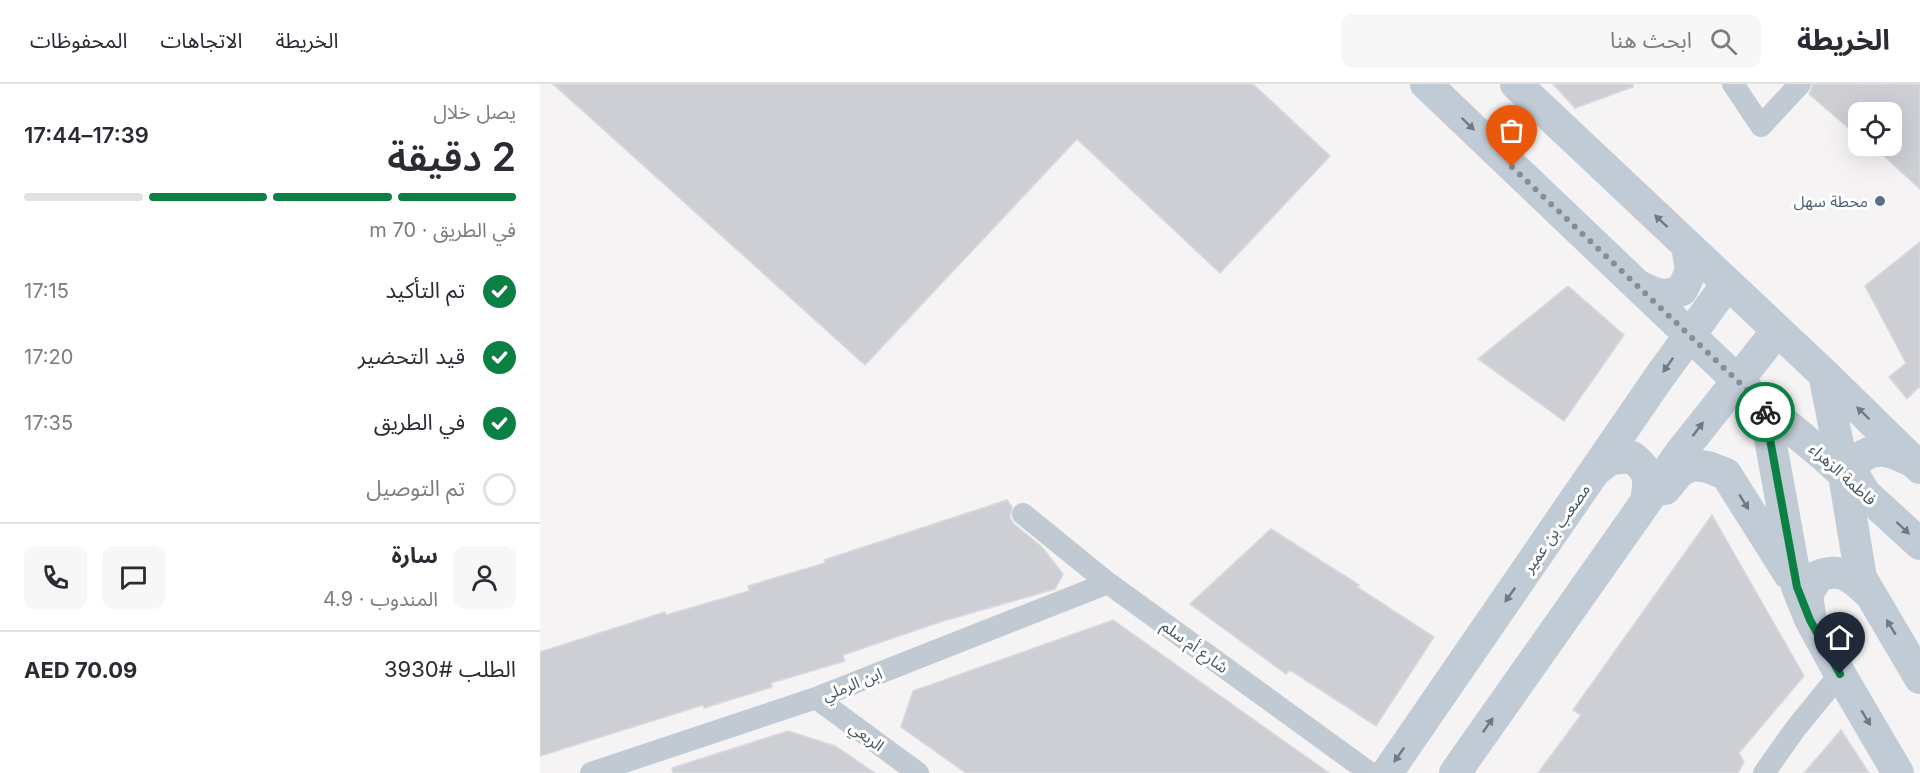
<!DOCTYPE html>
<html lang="ar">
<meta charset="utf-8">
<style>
:root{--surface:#fff;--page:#f7f7f7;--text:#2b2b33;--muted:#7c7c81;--line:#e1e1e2;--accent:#0b8043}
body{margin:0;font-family:Inter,"Noto Sans Arabic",sans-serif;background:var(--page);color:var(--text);direction:rtl;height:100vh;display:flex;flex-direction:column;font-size:22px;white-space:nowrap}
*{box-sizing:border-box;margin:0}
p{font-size:20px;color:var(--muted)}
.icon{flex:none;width:33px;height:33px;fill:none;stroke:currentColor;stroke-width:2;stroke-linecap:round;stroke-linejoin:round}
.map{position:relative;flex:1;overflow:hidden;direction:ltr}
.drawer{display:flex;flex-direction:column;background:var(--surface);width:540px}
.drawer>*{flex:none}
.controls{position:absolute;left:1308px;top:18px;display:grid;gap:12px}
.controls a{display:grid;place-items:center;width:54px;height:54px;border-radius:12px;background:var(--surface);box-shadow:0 6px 24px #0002;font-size:30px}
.pin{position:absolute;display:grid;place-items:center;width:51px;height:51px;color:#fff;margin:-62px -26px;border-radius:50% 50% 50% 0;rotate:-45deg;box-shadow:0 0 6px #0007}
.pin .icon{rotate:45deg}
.courier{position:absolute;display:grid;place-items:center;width:60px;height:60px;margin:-30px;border:4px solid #0b8043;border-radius:50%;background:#fff;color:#222;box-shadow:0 2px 8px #0007}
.overview em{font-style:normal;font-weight:600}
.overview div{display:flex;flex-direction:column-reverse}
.overview{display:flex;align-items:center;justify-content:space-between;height:102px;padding:0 24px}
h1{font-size:39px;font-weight:600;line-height:45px}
.bar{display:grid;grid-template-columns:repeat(4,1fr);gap:9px 6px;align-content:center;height:72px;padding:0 24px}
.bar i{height:8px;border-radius:4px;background:var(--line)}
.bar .current{background:var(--accent)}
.bar p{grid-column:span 4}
.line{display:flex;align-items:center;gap:15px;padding:0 24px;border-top:2px solid var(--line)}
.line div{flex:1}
.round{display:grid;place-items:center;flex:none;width:63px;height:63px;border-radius:12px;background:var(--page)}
ol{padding:0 24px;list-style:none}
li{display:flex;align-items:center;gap:18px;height:66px}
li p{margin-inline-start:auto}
li .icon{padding:6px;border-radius:50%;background:var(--accent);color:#fff;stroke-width:4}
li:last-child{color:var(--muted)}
li i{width:33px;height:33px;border:3px solid var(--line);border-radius:50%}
header{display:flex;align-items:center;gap:36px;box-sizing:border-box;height:84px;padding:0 30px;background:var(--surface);border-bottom:2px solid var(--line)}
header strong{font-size:28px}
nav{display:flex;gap:33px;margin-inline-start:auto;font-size:21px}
.search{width:420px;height:54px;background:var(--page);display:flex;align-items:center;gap:15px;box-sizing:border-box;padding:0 21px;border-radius:12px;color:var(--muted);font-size:22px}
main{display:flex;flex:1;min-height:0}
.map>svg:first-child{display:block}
.building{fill:#cdcfd5;stroke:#d7d9de;stroke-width:1.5}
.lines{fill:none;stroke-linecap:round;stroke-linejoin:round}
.street{stroke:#c1cad2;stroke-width:22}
.secondary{stroke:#c1cbd6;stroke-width:32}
.oneway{fill:#6e7984}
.done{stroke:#868d94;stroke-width:6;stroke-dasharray:0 10.8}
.route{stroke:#0b8043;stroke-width:8}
.service-dot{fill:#5c6f8a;stroke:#fff;stroke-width:2}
.labels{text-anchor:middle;stroke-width:6;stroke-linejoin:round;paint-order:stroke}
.service-label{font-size:16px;fill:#4e5e75;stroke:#fff;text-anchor:end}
.street-label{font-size:16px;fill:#4a5661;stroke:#fff}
</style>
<header>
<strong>الخريطة</strong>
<div class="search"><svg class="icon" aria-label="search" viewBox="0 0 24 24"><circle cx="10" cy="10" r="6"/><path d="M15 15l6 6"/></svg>ابحث هنا</div>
<nav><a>الخريطة</a><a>الاتجاهات</a><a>المحفوظات</a></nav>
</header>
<main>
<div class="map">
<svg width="1380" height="689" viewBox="0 0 1380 689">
<rect width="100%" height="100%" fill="#f5f3f3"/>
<!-- building -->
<path class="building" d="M13 0H713L790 72 680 189 537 55 325 281Z
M1013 0H1093V3L1035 24Z
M1273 0H1380V105L1343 71 1330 62H1352V28H1318V52L1269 10Z
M1380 158V304L1379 303 1367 315 1349 293 1366 279 1325 202Z
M1028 202 1084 251 1024 337 938 275Z
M467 416 472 423 470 434 474 440 502 463 523 490 515 505 400 538 303 571 305 577 231 599 232 603 164 624 163 621 0 672V568L125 528 126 531 209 507 208 502 285 479 284 476Z
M1172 431 1264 592 1199 669 1204 678 1198 689H998L1041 631 1033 626Z
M731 445 819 501 817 503 894 553 836 642 750 586 746 590 650 520Z
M573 536 789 689H426L361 643 373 607Z
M1301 646 1329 689H1264Z
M248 647 295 662 335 689H133L132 684Z"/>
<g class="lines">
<!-- street -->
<path class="street" d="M1193 0 1221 42 1260 0
M483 430 568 499 830 689
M276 614 378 689
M51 689 276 614 568 499
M1224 689 1256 644 1300 590"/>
<!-- secondary -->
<path class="secondary" d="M886 0 1224 322 1283 371 1380 460
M976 0 1284 290 1380 384
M1097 201C1116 210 1122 215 1142 206L1151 187 1147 161
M1284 290 1304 391 1321 494 1380 594
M1224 322 1257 503 1270 535 1300 590 1358 689
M1055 387 1070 375 1092 373C1110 387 1110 395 1106 417
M1125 405 1140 387 1153 381 1168 383 1186 390 1249 490
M1324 408C1321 402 1314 394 1314 386 1315 372 1332 366 1344 367 1354 368 1363 373 1372 377
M1270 531 1267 511 1278 492C1304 483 1312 494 1331 511
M847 689 1120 292 1187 200
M915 689 1141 368 1237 247"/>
</g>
<!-- one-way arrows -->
<defs><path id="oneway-solid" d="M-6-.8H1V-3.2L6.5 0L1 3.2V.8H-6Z" transform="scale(1.5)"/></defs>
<g class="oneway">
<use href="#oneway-solid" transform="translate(928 40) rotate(44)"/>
<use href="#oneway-solid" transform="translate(1121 137) rotate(-137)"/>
<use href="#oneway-solid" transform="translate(1128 281) rotate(125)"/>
<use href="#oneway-solid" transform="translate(1323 329) rotate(-136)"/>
<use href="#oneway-solid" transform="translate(1158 345) rotate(-53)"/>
<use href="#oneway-solid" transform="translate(1204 418) rotate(58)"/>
<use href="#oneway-solid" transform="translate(1363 444) rotate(43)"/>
<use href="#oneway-solid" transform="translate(970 511) rotate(125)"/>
<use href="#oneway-solid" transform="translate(1351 543) rotate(-121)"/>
<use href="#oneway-solid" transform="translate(1326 634) rotate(59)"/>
<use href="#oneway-solid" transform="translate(948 641) rotate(-55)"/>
<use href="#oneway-solid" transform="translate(859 671) rotate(125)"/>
</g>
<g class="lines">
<!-- done -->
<path class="done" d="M972 83 1224 322 1225 328"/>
<!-- route -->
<path class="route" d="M1225 328 1257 503 1270 536 1300 590"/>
</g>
<!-- markers -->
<circle class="service-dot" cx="1340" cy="117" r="6"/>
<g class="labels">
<!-- service labels -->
<g class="service-label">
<text x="1328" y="123">محطة سهل</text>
</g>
<!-- street labels -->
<g class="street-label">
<text transform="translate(1303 390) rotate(42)" y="6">فاطمة الزهراء</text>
<text transform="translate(1016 444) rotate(-55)" y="6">مصعب بن عمير</text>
<text transform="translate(655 562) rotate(36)" y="6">شارع أم سلم</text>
<text transform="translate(312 600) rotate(-22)" y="6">ابن الرملي</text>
<text transform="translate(327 652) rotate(36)" y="6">الربعي</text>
</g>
</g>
</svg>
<div class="controls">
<a><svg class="icon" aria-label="locate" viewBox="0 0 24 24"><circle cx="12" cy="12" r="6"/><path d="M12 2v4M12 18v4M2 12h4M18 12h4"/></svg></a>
</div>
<div class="pin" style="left:972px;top:83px;background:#ea580c"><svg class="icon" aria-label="bag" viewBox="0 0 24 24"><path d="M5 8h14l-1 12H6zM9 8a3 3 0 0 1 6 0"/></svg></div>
<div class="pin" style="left:1300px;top:590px;background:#1f2937"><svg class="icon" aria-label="home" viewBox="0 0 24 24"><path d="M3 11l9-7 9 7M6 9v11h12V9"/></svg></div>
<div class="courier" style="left:1225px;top:328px"><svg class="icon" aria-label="bike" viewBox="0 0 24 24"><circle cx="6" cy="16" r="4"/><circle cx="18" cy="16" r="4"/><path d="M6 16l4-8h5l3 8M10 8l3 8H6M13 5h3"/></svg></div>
</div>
<section class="drawer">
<div class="overview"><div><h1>2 دقيقة</h1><p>يصل خلال</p></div><em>17:39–17:44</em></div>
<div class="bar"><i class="current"></i><i class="current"></i><i class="current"></i><i></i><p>في الطريق · 70 m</p></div>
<ol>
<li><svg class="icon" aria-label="check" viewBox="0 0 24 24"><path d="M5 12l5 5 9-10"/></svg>تم التأكيد<p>17:15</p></li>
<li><svg class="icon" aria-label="check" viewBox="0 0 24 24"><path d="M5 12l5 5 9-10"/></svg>قيد التحضير<p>17:20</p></li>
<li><svg class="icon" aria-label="check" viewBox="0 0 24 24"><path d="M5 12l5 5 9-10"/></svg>في الطريق<p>17:35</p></li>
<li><i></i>تم التوصيل</li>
</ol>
<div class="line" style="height:108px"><a class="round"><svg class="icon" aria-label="person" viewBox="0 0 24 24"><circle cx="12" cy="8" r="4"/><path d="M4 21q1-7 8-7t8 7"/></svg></a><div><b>سارة</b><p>المندوب · 4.9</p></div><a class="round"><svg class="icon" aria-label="chat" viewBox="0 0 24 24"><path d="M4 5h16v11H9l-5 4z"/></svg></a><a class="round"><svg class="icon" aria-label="phone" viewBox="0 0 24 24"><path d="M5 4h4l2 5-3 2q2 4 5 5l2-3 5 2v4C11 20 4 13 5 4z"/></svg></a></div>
<div class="line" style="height:78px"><div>الطلب #3930</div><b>AED 70.09</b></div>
</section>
</main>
